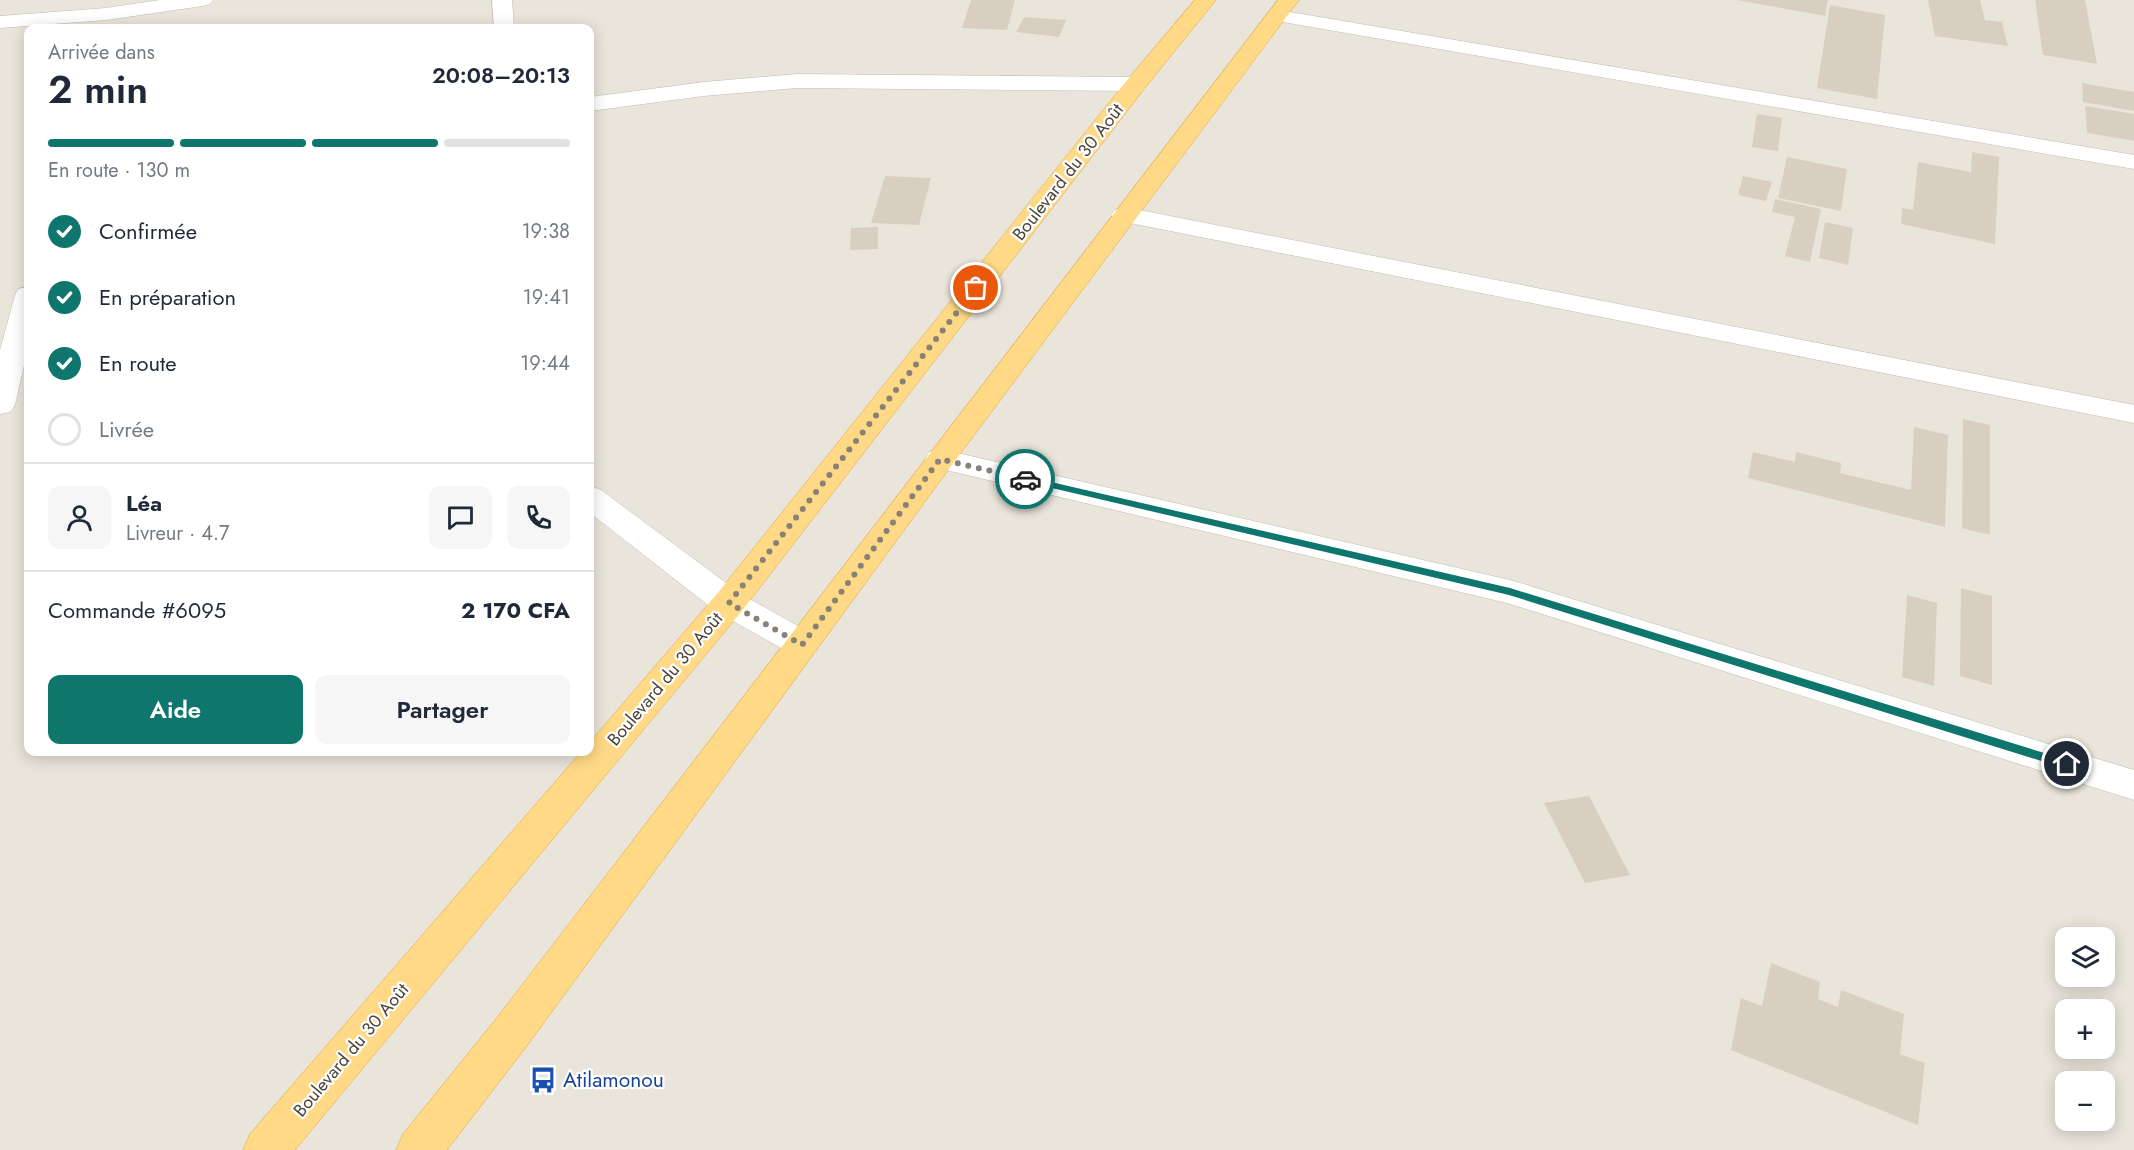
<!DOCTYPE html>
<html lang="fr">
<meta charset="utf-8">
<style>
:root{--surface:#fff;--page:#f6f6f7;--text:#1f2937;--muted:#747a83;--line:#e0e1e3;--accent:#0f766e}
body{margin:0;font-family:Jost,sans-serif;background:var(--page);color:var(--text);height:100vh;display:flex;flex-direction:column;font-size:22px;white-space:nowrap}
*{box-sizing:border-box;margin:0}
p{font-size:20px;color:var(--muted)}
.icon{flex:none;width:33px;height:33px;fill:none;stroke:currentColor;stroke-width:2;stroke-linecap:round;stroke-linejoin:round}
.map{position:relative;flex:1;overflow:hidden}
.panel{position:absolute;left:24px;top:24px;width:570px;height:732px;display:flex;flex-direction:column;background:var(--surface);border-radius:12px;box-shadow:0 3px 15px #0003}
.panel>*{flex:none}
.fabs{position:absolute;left:2055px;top:927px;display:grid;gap:12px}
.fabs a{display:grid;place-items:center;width:60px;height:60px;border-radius:12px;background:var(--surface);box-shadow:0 3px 15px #0003;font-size:30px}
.pin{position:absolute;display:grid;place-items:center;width:51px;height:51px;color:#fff;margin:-26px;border:3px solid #fff;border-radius:50%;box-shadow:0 2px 6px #0007}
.courier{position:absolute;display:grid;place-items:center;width:60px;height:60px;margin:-30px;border:4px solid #0f766e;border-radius:50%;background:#fff;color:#222;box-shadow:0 2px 8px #0007}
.summary em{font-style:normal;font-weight:600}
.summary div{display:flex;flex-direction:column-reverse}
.summary{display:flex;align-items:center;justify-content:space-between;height:102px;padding:0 24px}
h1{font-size:39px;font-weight:600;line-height:45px}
.bar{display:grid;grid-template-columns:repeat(4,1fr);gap:9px 6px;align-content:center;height:72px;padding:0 24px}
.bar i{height:8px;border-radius:4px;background:var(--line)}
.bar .on{background:var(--accent)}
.bar p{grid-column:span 4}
.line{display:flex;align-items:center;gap:15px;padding:0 24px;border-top:2px solid var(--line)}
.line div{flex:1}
.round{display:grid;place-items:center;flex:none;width:63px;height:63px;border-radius:12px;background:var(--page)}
ol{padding:0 24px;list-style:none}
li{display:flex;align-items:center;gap:18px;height:66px}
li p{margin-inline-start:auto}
li .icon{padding:6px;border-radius:50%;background:var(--accent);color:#fff;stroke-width:4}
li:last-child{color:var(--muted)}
li i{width:33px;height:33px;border:3px solid var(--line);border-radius:50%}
.primary-button{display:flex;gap:12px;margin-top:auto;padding:12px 24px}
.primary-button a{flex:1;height:69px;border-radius:12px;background:var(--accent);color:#fff;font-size:24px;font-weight:600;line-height:69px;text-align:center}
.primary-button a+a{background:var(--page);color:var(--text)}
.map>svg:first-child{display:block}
.residential{fill:#eae5da;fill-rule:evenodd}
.building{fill:#d8cfc1}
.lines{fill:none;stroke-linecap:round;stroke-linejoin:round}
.minor-casing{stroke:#c2bbae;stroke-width:1}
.trunk-casing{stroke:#e0a43c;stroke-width:1}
.minor{fill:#fff;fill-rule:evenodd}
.trunk{fill:#ffd985;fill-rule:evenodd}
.route{fill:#0f766e}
.done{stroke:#878178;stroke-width:6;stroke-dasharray:0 10.8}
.labels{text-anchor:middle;stroke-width:4.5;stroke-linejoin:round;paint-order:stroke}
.street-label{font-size:18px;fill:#4b4439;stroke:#fff}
.near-transit-label{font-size:21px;fill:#164399;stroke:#fff;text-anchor:start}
</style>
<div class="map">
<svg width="2134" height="1150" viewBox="0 0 2134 1150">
<rect width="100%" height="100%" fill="#f6f3ec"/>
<!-- residential -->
<path class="residential" d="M0 0H2134V1150H0ZM28 28H590V752H28ZM2066 938H2104V976H2066ZM2066 1010H2104V1048H2066ZM2066 1082H2104V1120H2066Z"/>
<!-- building -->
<path class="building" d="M971 0H1015L1007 30 962 28Z
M1737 0H1828L1825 16Z
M1928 0H1980L1985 20 2002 22 2008 46 1935 36Z
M2035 0H2085L2097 64 2043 55Z
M1830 5 1885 15 1877 99 1817 88Z
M1024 17 1066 20 1059 37 1016 32Z
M2082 83 2134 92V111L2083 102Z
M2085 106 2134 114V141L2087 133Z
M1757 114 1782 118 1778 151 1752 147Z
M1972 152 1999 157 1995 244 1901 224 1902 208 1913 210 1918 162 1971 172Z
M1787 157 1847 169 1841 211 1778 198Z
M885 176 931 178 919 225 871 223Z
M1743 176 1772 182 1766 201 1738 195Z
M1775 199 1821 209 1810 262 1785 256 1795 217 1772 212Z
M1825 222 1853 228 1848 265 1819 258Z
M878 227V249L850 250 851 228Z
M1963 419 1990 425V535L1962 528Z
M1914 427 1948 435 1945 527 1748 478 1753 452 1795 462 1796 452 1841 463 1840 473 1911 490Z
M1961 588 1992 596V685L1960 676Z
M1907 595 1937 603 1934 686 1902 677Z
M1589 796 1630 875 1585 883 1544 803Z
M1771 963 1820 982 1818 999 1838 1007 1841 990 1904 1014 1900 1054 1925 1063 1918 1125 1731 1050 1741 998 1762 1006Z"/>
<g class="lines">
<!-- minor casing -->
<g class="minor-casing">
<path id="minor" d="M160 0H213L210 4 203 6 106 20 0 28V16L106 8Z
M492 0H512L514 28H494Z
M1278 10 2134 155V169L1271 20 1268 16 1271 12Z
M797 74 1136 77 1144 79 1147 84 1144 89 1136 91 797 88 704 96 590 111V97L704 82Z
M1124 207 2134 405V423L1115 220 1111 215 1115 210Z
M28 287V348L15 405 10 412 0 414V350L15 295 18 289Z
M940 449 1510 580 2134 770V800L1507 603 929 466 925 459 929 452Z
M590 486 601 490 741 594 814 635 819 644 814 653 802 657 790 653 717 612 590 513Z"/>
</g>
<!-- trunk casing -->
<g class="trunk-casing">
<path id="trunk" d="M1195 0H1216L1144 89 741 612 295 1150H243L250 1134 581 752H590V742L717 594 1128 79Z
M1278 0H1299L951 466 526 1047 447 1150H396L403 1134 496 1019Z"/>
</g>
<!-- minor -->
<use href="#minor" class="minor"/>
<!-- trunk -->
<use href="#trunk" class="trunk"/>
</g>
<!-- route -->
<path class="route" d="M1025 476 1510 588 2067 760 2072 764 2067 769 1509 595 1022 481 1020 479Z"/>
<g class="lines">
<!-- done -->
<path class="done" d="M976 288 729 603 802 645 940 459 1025 479"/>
</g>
<!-- icons -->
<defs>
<g id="bus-bare" transform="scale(2.07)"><path d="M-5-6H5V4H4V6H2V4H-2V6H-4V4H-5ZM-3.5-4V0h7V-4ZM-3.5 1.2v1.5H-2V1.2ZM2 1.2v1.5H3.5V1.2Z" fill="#1a4fb4" stroke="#fff" stroke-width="2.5" paint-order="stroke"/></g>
</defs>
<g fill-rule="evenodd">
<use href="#bus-bare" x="543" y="1080"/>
</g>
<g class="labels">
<!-- street labels -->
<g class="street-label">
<text transform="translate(1068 172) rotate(-52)" y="6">Boulevard du 30 Août</text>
<text transform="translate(665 679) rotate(-50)" y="6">Boulevard du 30 Août</text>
<text transform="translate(351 1050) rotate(-50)" y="6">Boulevard du 30 Août</text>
</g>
<!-- near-transit labels -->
<g class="near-transit-label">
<text x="563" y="1087">Atilamonou</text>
</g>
</g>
</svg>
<div class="fabs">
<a><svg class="icon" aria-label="layers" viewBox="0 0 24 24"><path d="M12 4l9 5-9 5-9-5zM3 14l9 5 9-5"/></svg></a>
<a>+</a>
<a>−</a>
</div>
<div class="pin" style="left:976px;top:288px;background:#ea580c"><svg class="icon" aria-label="bag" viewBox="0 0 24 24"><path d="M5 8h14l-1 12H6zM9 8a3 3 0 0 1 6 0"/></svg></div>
<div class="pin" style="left:2067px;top:764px;background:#1f2937"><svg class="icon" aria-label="home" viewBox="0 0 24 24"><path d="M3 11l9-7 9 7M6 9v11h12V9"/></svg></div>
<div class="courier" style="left:1025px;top:479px"><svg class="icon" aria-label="car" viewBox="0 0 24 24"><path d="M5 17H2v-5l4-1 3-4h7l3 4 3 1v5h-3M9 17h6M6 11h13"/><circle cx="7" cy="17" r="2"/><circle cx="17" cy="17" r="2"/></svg></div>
<section class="panel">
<div class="summary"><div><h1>2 min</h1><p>Arrivée dans</p></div><em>20:08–20:13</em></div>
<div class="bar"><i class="on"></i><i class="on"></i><i class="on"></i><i></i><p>En route · 130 m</p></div>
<ol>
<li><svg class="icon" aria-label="check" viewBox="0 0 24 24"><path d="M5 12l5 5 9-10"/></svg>Confirmée<p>19:38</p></li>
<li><svg class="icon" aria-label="check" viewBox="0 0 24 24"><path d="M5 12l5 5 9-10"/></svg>En préparation<p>19:41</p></li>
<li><svg class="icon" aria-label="check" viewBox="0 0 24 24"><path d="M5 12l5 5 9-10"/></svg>En route<p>19:44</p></li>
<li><i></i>Livrée</li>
</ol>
<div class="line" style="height:108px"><a class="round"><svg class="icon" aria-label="person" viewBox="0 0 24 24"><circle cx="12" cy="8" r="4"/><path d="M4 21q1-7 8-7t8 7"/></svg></a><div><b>Léa</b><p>Livreur · 4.7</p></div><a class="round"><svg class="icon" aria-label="chat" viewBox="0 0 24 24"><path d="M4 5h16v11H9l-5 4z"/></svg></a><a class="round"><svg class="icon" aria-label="phone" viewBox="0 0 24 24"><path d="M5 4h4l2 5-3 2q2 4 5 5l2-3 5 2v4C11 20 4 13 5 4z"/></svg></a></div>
<div class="line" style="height:78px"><div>Commande #6095</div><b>2 170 CFA</b></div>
<div class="primary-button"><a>Aide</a><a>Partager</a></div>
</section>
</div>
